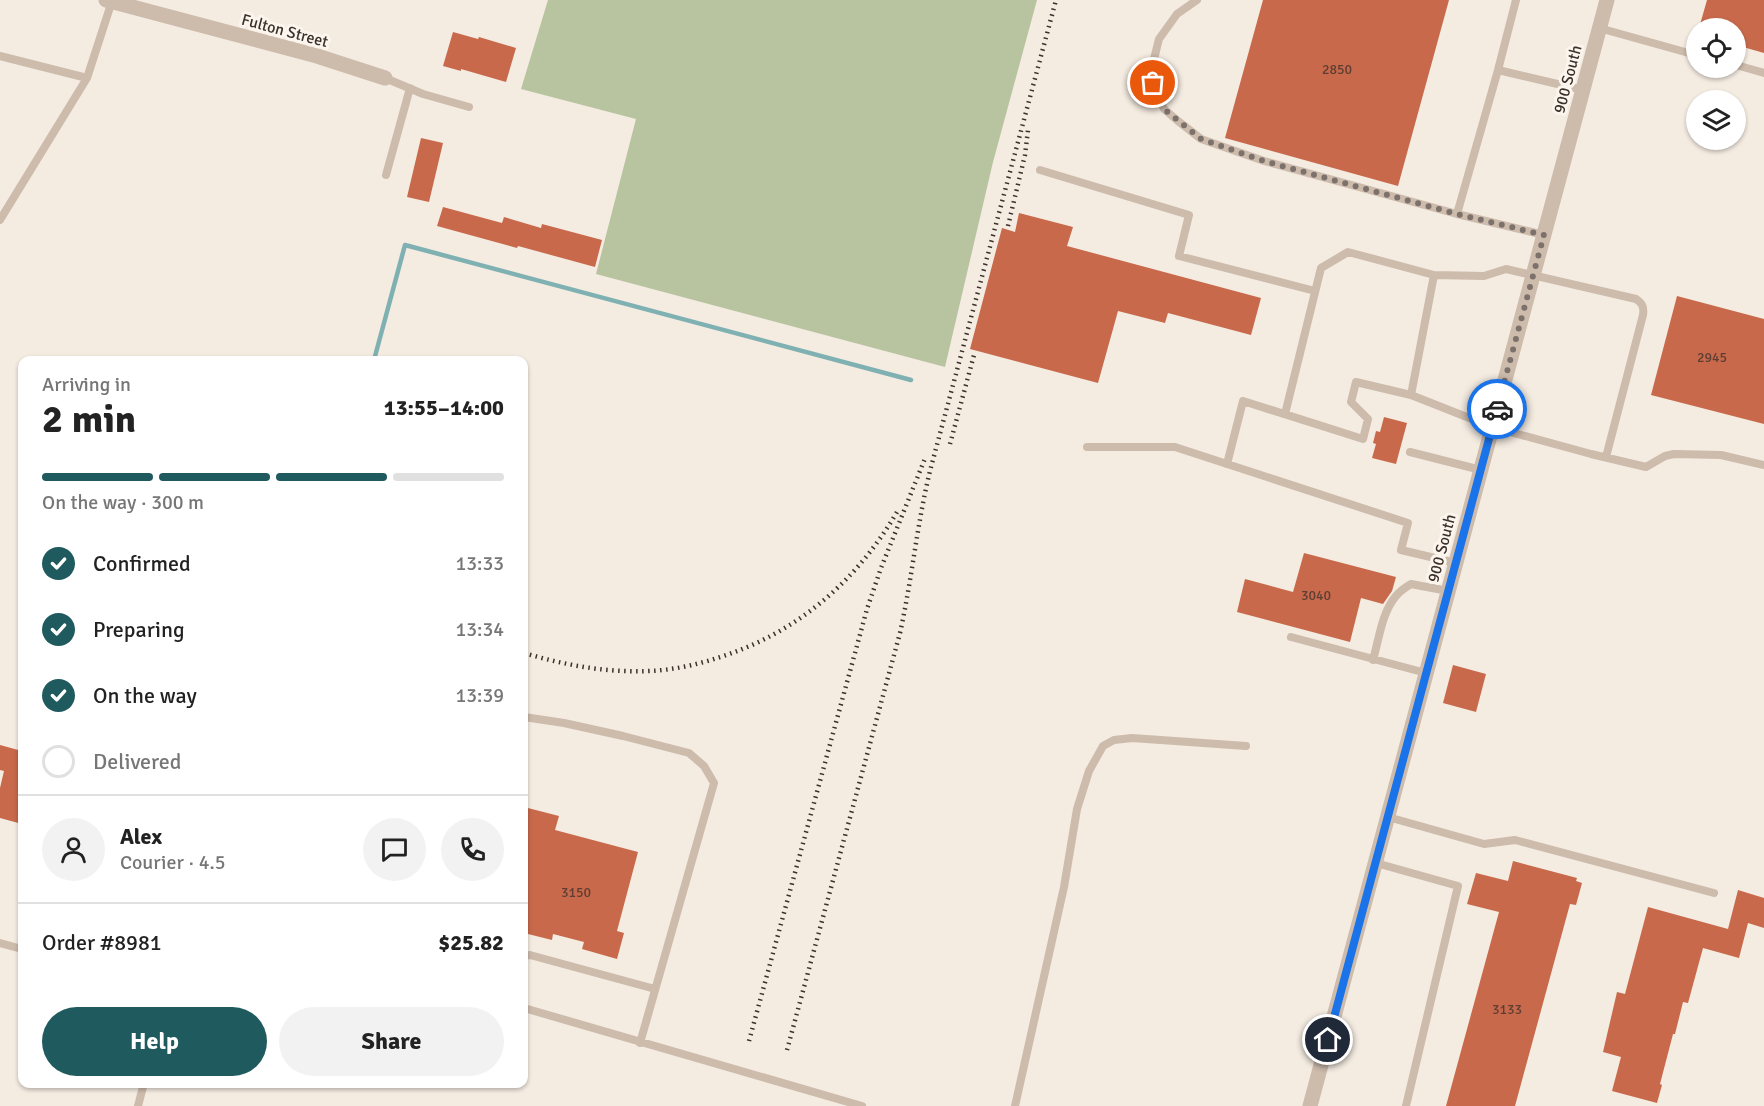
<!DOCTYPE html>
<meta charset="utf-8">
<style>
:root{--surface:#fff;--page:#f2f2f2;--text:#222;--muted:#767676;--line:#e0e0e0;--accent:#1f5a5e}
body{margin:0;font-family:Signika,sans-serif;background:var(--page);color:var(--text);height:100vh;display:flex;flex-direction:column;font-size:22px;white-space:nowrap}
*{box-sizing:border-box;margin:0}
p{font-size:20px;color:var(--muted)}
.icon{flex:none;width:33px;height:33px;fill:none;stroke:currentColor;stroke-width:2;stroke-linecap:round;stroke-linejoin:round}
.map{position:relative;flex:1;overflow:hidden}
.side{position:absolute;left:18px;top:356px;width:510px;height:732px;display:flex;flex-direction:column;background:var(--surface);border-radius:12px;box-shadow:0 2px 4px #0004}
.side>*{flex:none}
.fabs{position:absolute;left:1686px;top:18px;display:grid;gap:12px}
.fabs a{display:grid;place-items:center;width:60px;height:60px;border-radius:50%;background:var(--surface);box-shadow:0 2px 4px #0004;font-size:30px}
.pin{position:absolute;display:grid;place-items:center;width:51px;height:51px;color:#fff;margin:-26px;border:3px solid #fff;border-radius:50%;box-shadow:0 2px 6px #0007}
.courier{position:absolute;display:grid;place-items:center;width:60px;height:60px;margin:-30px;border:4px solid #1a73e8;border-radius:50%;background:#fff;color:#222;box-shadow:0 2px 8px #0007}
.summary em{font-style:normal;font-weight:800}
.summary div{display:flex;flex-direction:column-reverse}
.summary{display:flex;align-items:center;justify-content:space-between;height:102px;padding:0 24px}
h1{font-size:39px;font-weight:800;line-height:45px}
.bar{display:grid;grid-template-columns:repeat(4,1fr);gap:9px 6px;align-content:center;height:72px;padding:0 24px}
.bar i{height:8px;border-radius:4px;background:var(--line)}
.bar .active{background:var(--accent)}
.bar p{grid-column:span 4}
.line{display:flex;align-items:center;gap:15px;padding:0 24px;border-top:2px solid var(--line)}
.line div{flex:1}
.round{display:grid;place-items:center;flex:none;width:63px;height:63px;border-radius:32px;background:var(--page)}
ol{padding:0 24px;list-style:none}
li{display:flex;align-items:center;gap:18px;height:66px}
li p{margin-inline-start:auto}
li .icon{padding:6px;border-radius:50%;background:var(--accent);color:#fff;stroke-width:4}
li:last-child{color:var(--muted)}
li i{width:33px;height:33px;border:3px solid var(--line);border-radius:50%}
.primary-button{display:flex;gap:12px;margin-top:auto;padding:12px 24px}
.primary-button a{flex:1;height:69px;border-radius:36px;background:var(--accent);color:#fff;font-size:24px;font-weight:800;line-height:69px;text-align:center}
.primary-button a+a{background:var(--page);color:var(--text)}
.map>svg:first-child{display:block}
.green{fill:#b8c4a0}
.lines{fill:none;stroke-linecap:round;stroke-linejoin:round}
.stream{stroke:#7fb0b2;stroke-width:4.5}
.building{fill:#c8694b}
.service{stroke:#cdbbac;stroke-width:8}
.minor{stroke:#cdbbac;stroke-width:15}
.tertiary{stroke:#cdbbac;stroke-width:15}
.rail{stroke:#3b302b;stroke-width:4.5;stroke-dasharray:1.5 4.5;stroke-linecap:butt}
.done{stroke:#7c716b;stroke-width:6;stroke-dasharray:0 10.8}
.route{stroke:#1a73e8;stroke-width:8}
.labels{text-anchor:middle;stroke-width:6;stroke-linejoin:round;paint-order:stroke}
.number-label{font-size:14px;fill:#5e3e33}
.street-label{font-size:16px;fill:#3b302b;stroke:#fbf5ee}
</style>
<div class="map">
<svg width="1764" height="1106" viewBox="0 0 1764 1106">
<rect width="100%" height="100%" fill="#f4ebe1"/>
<!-- green -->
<path class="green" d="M548 0H1037L993 162 945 367 596 274 636 119 521 89Z"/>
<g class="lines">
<!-- stream -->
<path class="stream" d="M374 360 405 245 911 380"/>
</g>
<!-- building -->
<path class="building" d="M1263 0H1449L1398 186 1225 138Z
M1707 0H1764V53L1736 45V28H1699Z
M453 32 478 39 479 37 516 48 506 82 461 69V71L443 66Z
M421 138 443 143 429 202 407 197Z
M443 207 502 223 504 217 541 228 542 224 602 240 595 267 518 246 517 248 437 226Z
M1019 213 1073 227 1067 246 1261 298 1251 335 1168 313 1165 323 1118 311 1098 383 970 349 1002 228 1015 232Z
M1677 296 1764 319V424L1651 395Z
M1384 417 1407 423 1396 464 1372 458 1376 444 1373 443 1376 431 1380 432Z
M1304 553 1396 577 1392 591 1383 604 1361 598 1350 642 1237 612 1245 579 1293 592Z
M1453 665 1486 674 1476 712 1443 703Z
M0 745 22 751V824L0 818V788L4 771 0 770Z
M524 807 559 816 555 830 638 852 617 931 624 933 617 959 582 949 584 942 553 934 552 940 524 933Z
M1513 861 1577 878 1576 881 1582 883 1576 905 1570 904 1515 1106H1446L1499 912 1467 904 1476 873 1508 881Z
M1738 890 1764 898V928L1748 923 1739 958 1703 948 1688 1003 1683 1002 1675 1034H1673L1660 1084 1662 1085 1657 1103 1612 1091 1621 1057 1603 1052 1617 992 1625 994 1648 907 1728 929Z"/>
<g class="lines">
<!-- service -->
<path class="service" d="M1197 0 1177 14 1159 39 1153 63V83L1164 109 1178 121 1201 139 1264 161 1457 214
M1516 0 1498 70 1583 90
M1599 28 1696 55
M0 56 87 78 112 1
M1736 65 1764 73
M1498 70 1457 214 1544 235
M385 78 423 94 469 107
M1040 170 1189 215 1179 256 1315 291
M386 175 410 88
M0 220 87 78
M1285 414 1321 268 1348 252 1434 275
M1087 447H1175L1408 523 1401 550 1456 563
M1410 452 1481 470
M1606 457 1643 315C1644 307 1643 304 1636 299L1506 269 1484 276 1434 275 1411 395 1492 427 1591 454 1646 467 1665 456 1674 454 1721 455 1764 465
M1227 464 1243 401 1363 439 1368 419 1351 402 1356 382 1411 395
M1291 637 1426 673
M1373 660C1379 639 1382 612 1396 596 1400 591 1406 587 1411 584L1448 591
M524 717 564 723 623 736 689 753 704 766 714 783 640 1043
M1388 817 1484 844 1515 840 1714 893
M1376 863 1458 886 1406 1106
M0 943 22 949
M524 956 530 955 655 989
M524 1008 862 1106
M138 1106 144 1083
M1015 1106 1064 887 1077 809 1089 771 1103 746 1114 740 1132 738 1246 746"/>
<!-- minor -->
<path class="minor" d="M106 0 317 56 385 78"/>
<!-- tertiary -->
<path class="tertiary" d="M1310 1106 1607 0"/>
<!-- rail -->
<path class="rail" d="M1008 226 1025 155 1028 130
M950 444 974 355
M524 653C565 665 606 673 650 671 672 670 696 665 717 658 796 634 856 582 897 512
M749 1041 867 609 881 568 926 456
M787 1050 900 633C912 579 917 524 930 471L1056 0"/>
</g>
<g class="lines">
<!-- done -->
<path class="done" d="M1153 83 1164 109 1201 139 1264 161 1457 214 1544 235 1497 409"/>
<!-- route -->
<path class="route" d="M1328 1040 1497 409"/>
</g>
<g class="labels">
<!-- number labels -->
<g class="number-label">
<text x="1337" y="74">2850</text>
<text x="1712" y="362">2945</text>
<text x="1316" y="600">3040</text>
<text x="576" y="897">3150</text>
<text x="1507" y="1014">3133</text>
</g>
<!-- street labels -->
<g class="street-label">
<text transform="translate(285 30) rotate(15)" y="6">Fulton Street</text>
<text transform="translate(1567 79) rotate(-75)" y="6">900 South</text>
<text transform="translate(1441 548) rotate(-75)" y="6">900 South</text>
</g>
</g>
</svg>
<div class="fabs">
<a><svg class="icon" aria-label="locate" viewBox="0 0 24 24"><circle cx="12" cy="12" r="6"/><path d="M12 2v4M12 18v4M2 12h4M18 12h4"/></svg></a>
<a><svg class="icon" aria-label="layers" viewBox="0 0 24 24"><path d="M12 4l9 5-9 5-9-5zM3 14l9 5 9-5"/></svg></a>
</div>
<div class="pin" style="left:1153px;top:83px;background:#ea580c"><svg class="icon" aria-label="bag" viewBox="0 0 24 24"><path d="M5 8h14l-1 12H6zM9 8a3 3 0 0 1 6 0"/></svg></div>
<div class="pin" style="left:1328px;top:1040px;background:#1f2937"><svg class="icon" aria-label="home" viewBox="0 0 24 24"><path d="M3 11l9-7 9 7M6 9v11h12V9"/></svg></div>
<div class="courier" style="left:1497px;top:409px"><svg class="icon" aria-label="car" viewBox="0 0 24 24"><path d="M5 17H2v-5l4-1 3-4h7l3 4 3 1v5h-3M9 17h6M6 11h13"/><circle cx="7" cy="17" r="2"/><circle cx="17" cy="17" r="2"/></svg></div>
<section class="side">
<div class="summary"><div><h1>2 min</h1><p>Arriving in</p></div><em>13:55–14:00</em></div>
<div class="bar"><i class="active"></i><i class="active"></i><i class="active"></i><i></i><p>On the way · 300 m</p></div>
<ol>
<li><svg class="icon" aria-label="check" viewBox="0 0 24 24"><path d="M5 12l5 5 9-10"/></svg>Confirmed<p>13:33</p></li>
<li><svg class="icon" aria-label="check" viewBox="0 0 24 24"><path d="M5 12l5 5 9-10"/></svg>Preparing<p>13:34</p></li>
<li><svg class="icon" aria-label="check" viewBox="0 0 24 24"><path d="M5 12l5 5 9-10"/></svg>On the way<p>13:39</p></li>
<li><i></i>Delivered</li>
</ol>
<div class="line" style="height:108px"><a class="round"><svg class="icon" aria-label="person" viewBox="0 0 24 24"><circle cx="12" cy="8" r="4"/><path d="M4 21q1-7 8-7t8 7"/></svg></a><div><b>Alex</b><p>Courier · 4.5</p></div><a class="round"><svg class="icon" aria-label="chat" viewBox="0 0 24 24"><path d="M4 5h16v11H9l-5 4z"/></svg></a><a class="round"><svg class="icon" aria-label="phone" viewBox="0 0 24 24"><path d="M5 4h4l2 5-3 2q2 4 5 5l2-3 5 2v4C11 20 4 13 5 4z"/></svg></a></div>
<div class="line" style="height:78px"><div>Order #8981</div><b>$25.82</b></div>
<div class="primary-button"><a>Help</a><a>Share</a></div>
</section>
</div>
